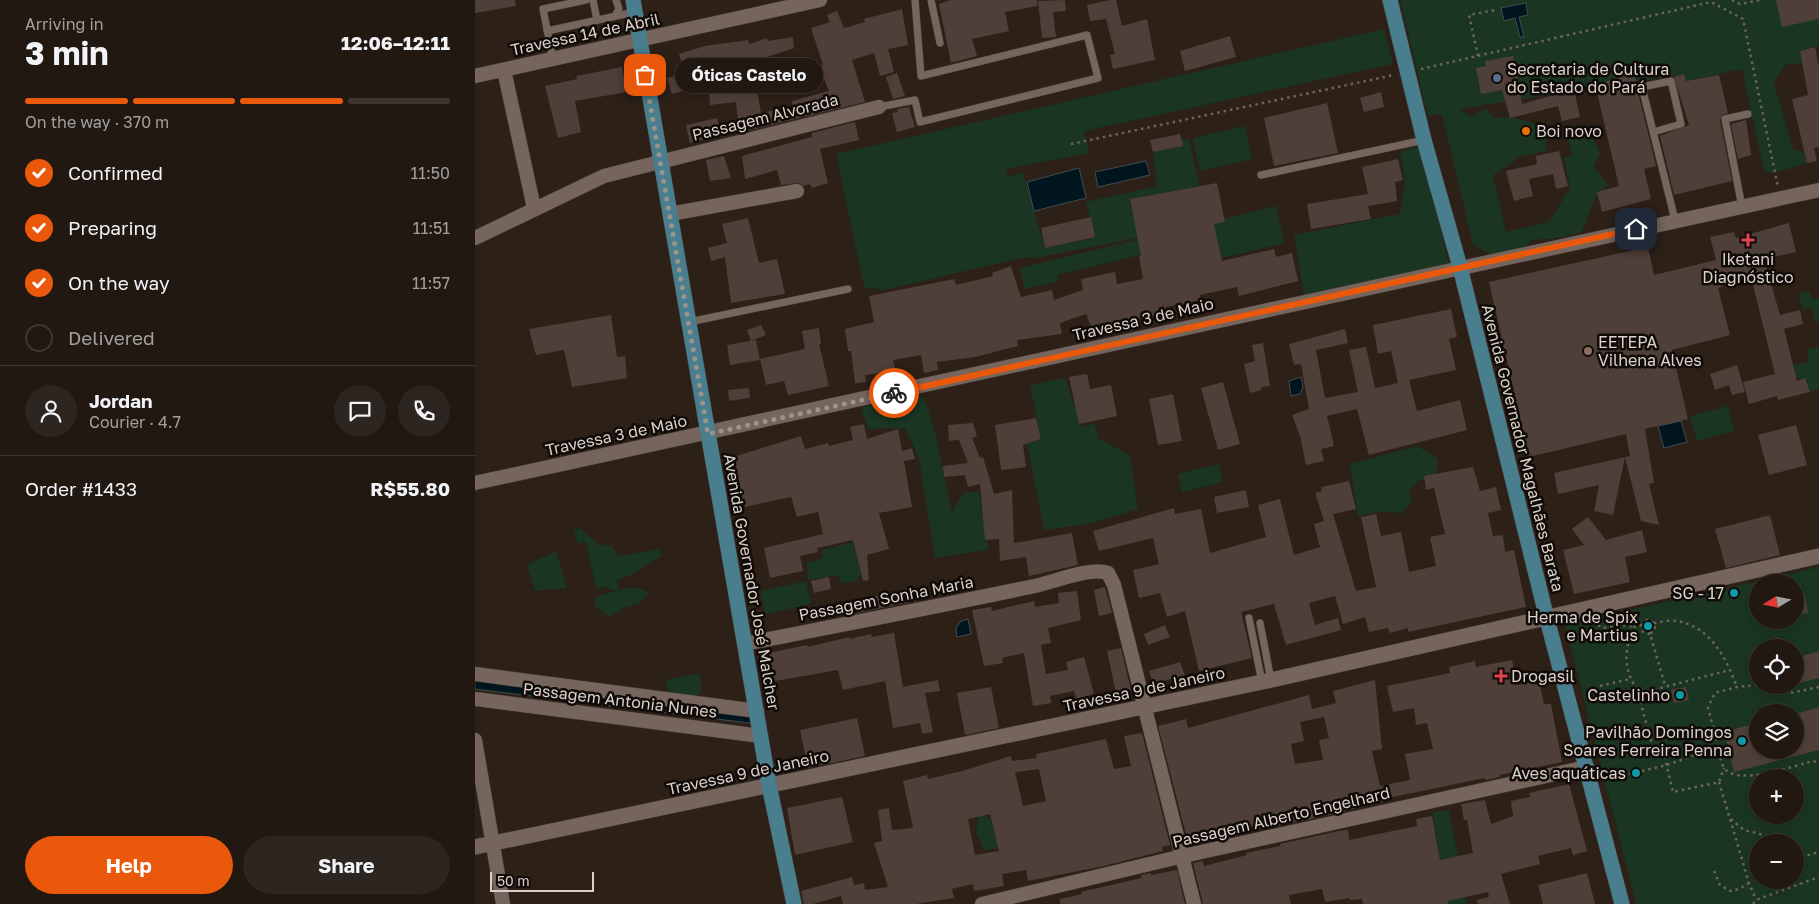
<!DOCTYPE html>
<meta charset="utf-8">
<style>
:root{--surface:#211811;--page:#2d251f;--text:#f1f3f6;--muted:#a2a09f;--line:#3e3731;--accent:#ea580c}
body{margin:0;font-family:"Golos Text",sans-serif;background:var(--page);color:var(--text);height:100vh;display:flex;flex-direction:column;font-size:19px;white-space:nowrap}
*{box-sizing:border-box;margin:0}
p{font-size:16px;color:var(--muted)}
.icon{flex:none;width:28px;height:28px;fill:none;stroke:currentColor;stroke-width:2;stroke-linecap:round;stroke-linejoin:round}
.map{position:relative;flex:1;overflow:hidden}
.panel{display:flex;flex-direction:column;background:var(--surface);width:475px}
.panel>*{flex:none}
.needle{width:32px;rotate:260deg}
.fabs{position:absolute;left:1274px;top:574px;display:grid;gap:10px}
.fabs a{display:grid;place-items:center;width:55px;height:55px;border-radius:50%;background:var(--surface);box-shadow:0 2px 8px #0003,0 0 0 1px var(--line);font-size:25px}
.scale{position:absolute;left:15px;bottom:12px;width:104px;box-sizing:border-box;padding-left:5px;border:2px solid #dad1cc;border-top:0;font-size:14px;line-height:18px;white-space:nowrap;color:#dad1cc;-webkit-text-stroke:4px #110b07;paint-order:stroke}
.pin{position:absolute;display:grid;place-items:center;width:42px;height:42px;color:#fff;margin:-21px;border-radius:10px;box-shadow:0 2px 8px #0006}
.courier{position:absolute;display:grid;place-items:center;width:50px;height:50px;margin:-25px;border:4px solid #ea580c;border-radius:50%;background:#fff;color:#222;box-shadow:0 1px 6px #0007}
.bubble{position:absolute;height:35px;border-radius:18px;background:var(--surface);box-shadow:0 2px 8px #0003,0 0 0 1px var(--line);font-size:16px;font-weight:700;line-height:35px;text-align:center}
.head em{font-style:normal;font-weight:700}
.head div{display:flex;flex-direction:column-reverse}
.head{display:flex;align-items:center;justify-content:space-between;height:85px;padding:0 25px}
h1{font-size:32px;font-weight:700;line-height:38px}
.bar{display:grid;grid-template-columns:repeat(4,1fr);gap:8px 5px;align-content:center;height:60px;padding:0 25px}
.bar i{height:6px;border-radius:4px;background:var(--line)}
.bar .active{background:var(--accent)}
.bar p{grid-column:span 4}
.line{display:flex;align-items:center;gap:12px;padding:0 25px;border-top:1px solid var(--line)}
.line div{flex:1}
.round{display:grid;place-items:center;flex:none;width:52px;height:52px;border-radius:26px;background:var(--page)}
ol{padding:0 25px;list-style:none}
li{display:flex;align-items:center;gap:15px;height:55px}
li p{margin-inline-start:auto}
li .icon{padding:5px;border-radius:50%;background:var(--accent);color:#fff;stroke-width:4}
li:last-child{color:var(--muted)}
li i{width:28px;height:28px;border:2px solid var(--line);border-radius:50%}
.cta{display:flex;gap:10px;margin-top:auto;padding:10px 25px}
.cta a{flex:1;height:58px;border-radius:30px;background:var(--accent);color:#fff;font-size:20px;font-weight:700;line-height:58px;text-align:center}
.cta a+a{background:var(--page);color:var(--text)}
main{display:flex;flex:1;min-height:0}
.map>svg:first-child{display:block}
.green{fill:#1a3522;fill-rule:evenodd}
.water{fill:#00151e;stroke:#414d52}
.building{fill:#4f3f39;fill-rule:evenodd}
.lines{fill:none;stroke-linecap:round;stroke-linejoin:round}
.lane-casing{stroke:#473d37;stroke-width:8}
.street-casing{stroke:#473d37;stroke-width:15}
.secondary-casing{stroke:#473d37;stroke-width:16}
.primary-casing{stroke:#473d37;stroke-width:16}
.path{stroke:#6f645c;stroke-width:2.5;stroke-dasharray:2.5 4;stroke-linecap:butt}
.lane{stroke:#75655c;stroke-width:7}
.street{stroke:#75655c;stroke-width:14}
.secondary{stroke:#75655c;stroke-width:15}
.primary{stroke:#497e8e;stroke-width:15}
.done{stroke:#9d938d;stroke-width:5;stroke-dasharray:0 9}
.route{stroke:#ea580c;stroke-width:6}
.service-dot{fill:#5c6f8a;stroke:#110b07;stroke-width:2}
.food-dot{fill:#e8710a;stroke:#110b07;stroke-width:2}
.health-dot{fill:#e0444e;stroke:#110b07;stroke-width:2}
.education-dot{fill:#8d6e63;stroke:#110b07;stroke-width:2}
.culture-dot{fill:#0f9aa8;stroke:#110b07;stroke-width:2}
.labels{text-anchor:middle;stroke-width:5;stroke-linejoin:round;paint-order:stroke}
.street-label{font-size:16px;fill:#dad1cc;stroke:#110b07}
.poi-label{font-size:16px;fill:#dad1cc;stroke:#110b07;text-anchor:end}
</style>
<main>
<section class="panel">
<div class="head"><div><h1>3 min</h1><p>Arriving in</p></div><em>12:06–12:11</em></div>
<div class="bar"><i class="active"></i><i class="active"></i><i class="active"></i><i></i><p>On the way · 370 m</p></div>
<ol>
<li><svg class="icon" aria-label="check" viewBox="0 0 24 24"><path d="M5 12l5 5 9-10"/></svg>Confirmed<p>11:50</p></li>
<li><svg class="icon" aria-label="check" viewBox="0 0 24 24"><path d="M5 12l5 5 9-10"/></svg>Preparing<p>11:51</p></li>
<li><svg class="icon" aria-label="check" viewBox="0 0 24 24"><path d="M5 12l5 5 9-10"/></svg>On the way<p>11:57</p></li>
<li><i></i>Delivered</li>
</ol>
<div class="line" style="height:90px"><a class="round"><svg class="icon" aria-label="person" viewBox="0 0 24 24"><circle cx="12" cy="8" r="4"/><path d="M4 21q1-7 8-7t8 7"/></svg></a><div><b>Jordan</b><p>Courier · 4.7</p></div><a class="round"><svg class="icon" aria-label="chat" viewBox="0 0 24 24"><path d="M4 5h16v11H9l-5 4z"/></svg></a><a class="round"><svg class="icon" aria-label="phone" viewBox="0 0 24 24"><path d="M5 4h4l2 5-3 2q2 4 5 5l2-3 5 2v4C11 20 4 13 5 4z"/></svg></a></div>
<div class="line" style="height:65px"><div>Order #1433</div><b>R$55.80</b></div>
<div class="cta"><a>Help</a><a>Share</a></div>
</section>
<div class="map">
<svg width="1344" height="904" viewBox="0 0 1344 904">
<rect width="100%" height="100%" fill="#2c2017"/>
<!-- green -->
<path class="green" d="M925 0H1344V46L1325 51 1327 63 1310 65 1299 83 1318 149 1329 152 1332 163 1300 173 1289 171 1267 69 1211 81 1209 74 985 109 996 117 1011 108 1019 118 1035 117 1067 125 1071 135V151L1043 157C1036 167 1026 167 1018 176L1031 232 1074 222 1095 188 1089 157H1097L1092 131 1100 126 1119 140 1125 153 1119 167 1134 185 1121 196 1107 232 1084 238 1057 240 1049 248 1017 255 998 245 967 114 953 116Z
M909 29 918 64 609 131 614 153 531 169 533 176 548 173 570 248 620 237 611 202 682 186 678 152 707 146 706 139H714L725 186 655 199 663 238 560 258 551 257 409 290 389 287 361 154Z
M770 126 777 159 725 171 718 138Z
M947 145 975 269 830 301 819 235 925 214 930 181 925 152Z
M801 206 809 243 747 258 741 236 583 275 584 281 550 289 545 268Z
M1334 291 1337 299 1344 298V321L1340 323 1337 307 1328 310 1323 294Z
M1344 347V389L1335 392 1330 379 1321 378 1318 365 1334 362 1331 349Z
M590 378 607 427 619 423 624 439 655 455 663 509 614 524 569 530 552 444 566 439 555 385Z
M448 396 459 427 477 513 488 493 504 491 513 550 460 558 444 459 430 428 393 429 386 407Z
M1253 406 1259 431 1222 441 1215 416Z
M942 446 963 459 961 474 943 481 934 492 937 503 927 513 903 512 883 516 875 464Z
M744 464 748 482 707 492 703 474Z
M105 528 123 544 137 546 143 556 184 549 187 556C172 564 158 576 142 580L143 590C154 587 164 586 174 594L165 603 149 608 134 617 120 606 119 597 142 591 130 587 121 588 111 542 103 544 99 531Z
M378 542 386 574 380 582 366 583 363 575 333 580 332 563 348 558V550Z
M81 551 92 588 60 591 52 565Z
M1344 567V904H1161L1090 625ZM1282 582H1320V620H1282ZM1282 648H1320V685H1282ZM1282 712H1320V750H1282ZM1282 778H1320V815H1282ZM1282 842H1320V880H1282Z
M331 581 336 604 290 614 285 591Z
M224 673 227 688 222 699 193 692 190 680Z
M974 810 992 904H973L957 812Z
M504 813 515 819 526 848 509 850 501 832Z"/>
<!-- water -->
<path class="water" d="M1051 3 1053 15 1044 17 1049 37H1045L1040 18 1029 21 1026 8Z
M671 161 675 175 623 187 620 172Z
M604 168 611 198 559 211 552 182Z
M826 377 828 387 825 394 816 396 814 381Z
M1206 421 1212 442 1189 448 1183 426Z
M493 619 496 634 482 637 481 628 486 621Z
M0 679 280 711 282 724 0 689Z"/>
<!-- building -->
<path class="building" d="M0 0H40L41 6 0 13Z
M476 0H562V6L530 12 534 31 497 39 502 56 476 63 464 4Z
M590 0 591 11 578 12 581 37 567 38 563 1Z
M635 0H641L647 26 672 19 680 60 638 69 635 55 640 54 631 19 615 21 612 5Z
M1301 0H1344V19L1307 27Z
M427 9 433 45 413 49 419 72 405 76 399 53 377 60 390 102 264 133 261 102 235 105 233 83 197 94 192 78 210 73 204 54 230 46 273 40 274 44 292 38 293 41 318 37 319 48 277 62 286 113 317 107V101L354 91 344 66 348 65 336 28 355 22 352 15 362 11 369 28 390 22 389 19Z
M755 36 761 57 710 71 705 51Z
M1340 47 1344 67V147L1339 148 1342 161 1332 163 1317 99 1333 95 1325 51Z
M1038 56 1047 104 1099 89 1105 117 1087 121 1083 106 1035 118 1027 90 1006 94 1001 68 1011 66 1010 61Z
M147 67 152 92 100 101 106 132 83 138 70 86 102 79 101 76Z
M422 73 430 96 418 99 411 77Z
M1160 74 1162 88 1181 166 1169 169 1176 199 1127 212 1122 192 1144 186 1120 84Z
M1209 74 1211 81 1244 75 1253 113 1247 115 1245 120 1257 181 1199 195 1185 136 1214 125 1199 77Z
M906 92 909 107 889 112 885 98Z
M852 103 863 153 799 166 789 118Z
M434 107 440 127 422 132 417 113 423 112 422 109Z
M242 118 246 135 215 143 211 125Z
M1271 120 1276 155 1263 159 1256 124Z
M380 122 384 140 345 149 353 183 337 188 335 184 329 186 324 183 306 185 302 170 270 179 267 156 337 137V133Z
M705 134 708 146 678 152 675 140Z
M1084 151 1093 186 1081 189 1078 174 1054 179 1058 196 1039 201 1031 171 1062 164 1061 156Z
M249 156 256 178 235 181 231 160Z
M923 159 928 180 920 182 922 201 893 206 896 219 836 229 832 204 893 194 887 167Z
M742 183 750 222 739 224 747 261 799 249 801 257 817 253 823 281 764 296 762 287 725 295 726 300 691 307 692 313 628 327 627 323 616 327 611 314 585 323 587 334 542 340 543 346 500 357 462 362 463 370 449 373 446 355 418 360 421 371 390 375 391 382 380 383 376 351H373L370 329 399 322 394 296 479 279 481 285 518 276 517 273 536 266 546 297 577 290 579 300 608 290 606 279 640 272 642 284 668 279 664 256H666L655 199Z
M616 217 620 237 570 248 566 228Z
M273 218 284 263 302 259 310 294 256 303 250 257 236 261 233 248 252 243 247 224Z
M1314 223 1321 252 1289 259 1305 315 1325 310 1328 324 1309 329 1322 381 1330 378 1335 392 1303 400 1302 396 1274 404 1268 382 1300 374 1276 277 1243 288 1255 335 1197 350 1213 419 1170 429 1179 483 1174 484 1184 525 1166 521 1150 457 1138 515 1119 511 1124 485 1083 494 1079 473 1155 456 1151 434 1054 457 1014 282 1173 247 1179 275 1241 260 1235 237 1259 232 1261 238Z
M976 309 982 337 974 339 981 370 934 380 942 411 985 400 992 430 894 455 882 409 852 416 859 446 846 449 849 461 831 465 825 436 817 415 834 409 826 364 819 365 814 344 870 329 873 343 841 350 850 398 883 392 874 350 891 347 900 388 923 383 916 351 903 354 898 325Z
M136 315 142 357 150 356 152 378 97 387 89 350 61 355 54 329Z
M286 325 291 335 276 341 272 330Z
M344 328 346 344H344L354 386 313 395 309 381 291 385 285 359 330 349 327 331Z
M281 340 285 360 255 365 252 345Z
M788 343 795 386 786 387V390L775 393 769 364 780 361 777 345Z
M1262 365 1270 392 1257 395 1254 385 1240 390 1235 374Z
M612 374 615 389 636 385 642 416 604 424 594 377Z
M748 382 765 444 743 450 726 388Z
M274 388 275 398 254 401 253 390Z
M698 394 707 441 683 445 674 399Z
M561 418 566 439 548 445 551 467 526 470 520 425Z
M498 423 502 436 497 438 505 458 508 457 519 494 537 490 539 543 597 533 603 565 554 576 551 557 525 561 524 539 510 540 505 484 493 487 490 475 469 477 468 466 493 463 484 440 474 441 473 425Z
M389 424 392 439 423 429 427 451 437 448 440 459 429 461 437 507 404 513 414 549 392 555 394 580 388 581 378 540 342 548 343 552 325 556 328 571 295 578 289 548 348 534 343 512 322 517 316 497 270 507 258 457 326 436 330 449 353 443 354 446 378 440 375 427Z
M1321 425 1332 465 1294 475 1283 435Z
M998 467 1005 491 1021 487 1026 510 1013 513 1018 536 1028 535 1030 552 1039 550 1051 607 933 632V628L915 633 913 628 894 632 890 617 868 624 860 596 834 603 840 625 863 618 866 630 811 645 799 604 766 612 777 658 724 671 710 611 692 617 685 593 664 598 658 570 684 564 678 538 624 551 618 531 699 508 700 514 726 509 735 553 791 537 783 505 805 499 819 555 845 547 839 524 849 521 840 493 847 491 846 487 874 481 881 509 858 514 881 591 901 587 886 517 901 514 906 536 926 532 934 572 961 566 955 537 970 534 959 488 951 490 949 476Z
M771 490 774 507 742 513 739 497Z
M1295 515 1305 555 1251 568 1240 529Z
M1113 517 1131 540 1167 530 1172 552 1150 557 1155 582 1099 594 1088 550 1109 545 1097 529Z
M354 577 356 589 339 593 336 581Z
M438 587 441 601 382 613 379 601Z
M630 587 637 613 624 616 619 590Z
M602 591 606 620 573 628 576 643 566 645 571 674 593 670 591 662 609 657 619 694 601 699 599 691 575 696 576 703 558 706 549 653 527 658 528 663 509 666 497 610 516 607 517 611 559 601 560 607 584 603 583 593Z
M1330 595 1333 613 1320 615V597Z
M690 625 695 637 673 645 669 634Z
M419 633 428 687 463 680 465 691 450 693 458 732 447 734 445 723 418 728 410 681 368 690 363 670 300 681 294 653 332 645 333 647 374 637V639L396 634 397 637Z
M646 648 656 690 641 693 632 651Z
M1344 651V678L1320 684V658Z
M1037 660 1043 685 1064 680 1069 704H1076L1087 762 1025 775V777L1010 780V778L908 799V801L859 814 802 826 801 823 797 824 796 822 775 827 776 832 714 846 683 726 711 719 713 728 834 695 837 709 861 703 858 691 900 680 907 749 897 751 905 786 935 780 930 754 958 749 952 723 941 725 939 708 918 712 912 686 975 673 974 667 1000 661 1001 667ZM849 717 854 738 844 740 848 760 820 764 816 744 829 741 825 722Z
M705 662 710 675 678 684 674 671Z
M516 687 524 728 490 735 482 693Z
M1211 687 1214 700 1199 703 1196 690Z
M1344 707V750L1259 772 1249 732 1282 723V750H1320V714Z
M382 718 390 756 333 768 325 730Z
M667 733 695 845 687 847 688 851 629 866 553 881 551 870 527 874 529 886 499 891 498 884 477 889 479 898 441 904H368L366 896 338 904H329L326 891 377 877 379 885 389 883 390 890 413 887 399 843 407 841 403 810 414 808 417 830 438 828 428 781 452 775 453 779 487 771 536 756 537 761 562 758 561 754 631 739 639 769 656 766 649 736ZM564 769 571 801 548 806 540 772ZM515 814 524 851 500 855 493 819Z
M1094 784 1112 851 1098 855 1096 848 1063 856 1065 864 1026 874 1035 904H1003L1002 900 1014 897 1013 892 973 901V904H888L887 899 875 900 874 898 850 902 847 889 814 895 816 904H728L718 863 728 861 729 866 772 855 771 853 805 846V844L864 831 873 830 874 840 942 826 941 819 957 816 965 860 998 853 992 820H989L986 804 1010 800 1016 824 1038 816 1036 801 1055 797 1054 793Z
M367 797 378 842 320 855 312 808Z
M702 870 710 904H585V899L607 894 606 892 666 878V875L676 873V875Z
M1112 873 1120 904H1068L1063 885Z"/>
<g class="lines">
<!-- lane casing -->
<g class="lane-casing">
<path id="lane" d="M118 0 122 20
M456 0 465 43
M140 16 144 9 141 0
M72 31 160 12
M78 59 68 9 111 0
M404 107 440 100 445 122 623 78 612 35 446 76 440 0
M1178 132 1206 124 1196 81 1167 87 1200 220
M786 175 949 140
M1267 207 1250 119 1273 114
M214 322 373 289
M774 618 787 682
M785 623 796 680"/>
</g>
<!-- street casing -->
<g class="street-casing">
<path id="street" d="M29 70 59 208
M0 76 345 0
M195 214 322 191
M0 238 129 176 404 107
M0 483 1344 190
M270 644C365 625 460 607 555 587 574 584 616 566 633 573L639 585 719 904
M0 674 282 711
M0 699 286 736
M0 740 28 904
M507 904 708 856 1112 767"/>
</g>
<!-- secondary casing -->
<g class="secondary-casing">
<path id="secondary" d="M0 847 787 682 1344 556"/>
</g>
<!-- primary casing -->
<g class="primary-casing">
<path id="primary" d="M158 0 294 785 319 904
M915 0 949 140 985 267 1072 619 1147 904"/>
</g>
<!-- path -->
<path class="path" d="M1257 0 1265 4 1285 0
M1003 56 994 15 1020 10
M946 69 1236 2 1268 19 1303 187
M596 144 919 75
M1179 623C1186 622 1195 620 1202 621 1236 627 1251 658 1262 687
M1123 625 1128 628 1151 625 1159 627
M1167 625 1159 627C1149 649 1148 669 1162 689L1174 691 1255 670
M1175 634 1168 632 1167 625 1172 620 1179 623 1180 629 1175 634 1190 685
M1306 685 1315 693 1344 687
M1125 686 1155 679
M1162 689 1178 748 1188 750 1198 792 1244 782 1249 768
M1243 747 1233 707 1240 693 1262 687 1282 685
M1129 780 1192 765 1243 747C1245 753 1245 761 1248 766 1259 788 1319 766 1338 761L1344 763
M1244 782 1274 883 1281 900
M1256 819C1260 822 1265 828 1270 830 1279 834 1290 832 1296 842
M1320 859 1344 852
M1239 871 1245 885 1255 891 1264 889 1274 883
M1320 878 1324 884
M1278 904 1281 900 1344 877"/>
<!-- lane -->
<use href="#lane" class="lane"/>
<!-- street -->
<use href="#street" class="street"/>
<!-- secondary -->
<use href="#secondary" class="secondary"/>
<!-- primary -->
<use href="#primary" class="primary"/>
</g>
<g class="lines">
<!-- done -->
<path class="done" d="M170 75 233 434 419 393"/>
<!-- route -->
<path class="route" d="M419 393 1161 229"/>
</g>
<!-- markers -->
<circle class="service-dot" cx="1022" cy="78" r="5"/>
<circle class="food-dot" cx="1051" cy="131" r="5"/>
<g class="health-dot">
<path d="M1270.5 232.5h5v5h5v5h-5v5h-5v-5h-5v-5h5z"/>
<path d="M1023.5 668.5h5v5h5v5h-5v5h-5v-5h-5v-5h5z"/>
</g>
<circle class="education-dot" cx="1113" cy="351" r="5"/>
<g class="culture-dot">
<circle cx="1259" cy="593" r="5"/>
<circle cx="1173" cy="626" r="5"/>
<circle cx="1205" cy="695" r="5"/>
<circle cx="1267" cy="741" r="5"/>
<circle cx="1161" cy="773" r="5"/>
</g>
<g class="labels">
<!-- street labels -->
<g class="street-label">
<text transform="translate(110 34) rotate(-12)" y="6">Travessa 14 de Abril</text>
<text transform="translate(290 117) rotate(-14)" y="6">Passagem Alvorada</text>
<text transform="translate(668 319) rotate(-13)" y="6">Travessa 3 de Maio</text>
<text transform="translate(141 435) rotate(-12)" y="6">Travessa 3 de Maio</text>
<text transform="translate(1048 448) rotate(76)" y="6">Avenida Governador Magalhães Barata</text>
<text transform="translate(277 582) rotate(80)" y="6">Avenida Governador José Malcher</text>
<text transform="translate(411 598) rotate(-11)" y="6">Passagem Sonha Maria</text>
<text transform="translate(669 689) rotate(-12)" y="6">Travessa 9 de Janeiro</text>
<text transform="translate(145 700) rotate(7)" y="6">Passagem Antonia Nunes</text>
<text transform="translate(273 772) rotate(-12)" y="6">Travessa 9 de Janeiro</text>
<text transform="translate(806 817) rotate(-13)" y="6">Passagem Alberto Engelhard</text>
</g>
<!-- poi labels -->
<g class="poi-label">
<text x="1032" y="75" text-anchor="start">Secretaria de Cultura<tspan x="1032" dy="18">do Estado do Pará</tspan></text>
<text x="1061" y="137" text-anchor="start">Boi novo</text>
<text x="1273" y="265" text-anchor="middle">Iketani<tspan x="1273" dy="18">Diagnóstico</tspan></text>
<text x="1123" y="348" text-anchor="start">EETEPA<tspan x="1123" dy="18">Vilhena Alves</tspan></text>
<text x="1249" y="599">SG - 17</text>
<text x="1163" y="623">Herma de Spix<tspan x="1163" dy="18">e Martius</tspan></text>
<text x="1036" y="682" text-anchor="start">Drogasil</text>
<text x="1195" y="701">Castelinho</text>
<text x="1257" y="738">Pavilhão Domingos<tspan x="1257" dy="18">Soares Ferreira Penna</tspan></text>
<text x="1151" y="779">Aves aquáticas</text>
</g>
</g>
</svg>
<div class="fabs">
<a><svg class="needle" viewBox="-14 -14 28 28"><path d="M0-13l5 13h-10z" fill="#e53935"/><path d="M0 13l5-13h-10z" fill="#a2a09f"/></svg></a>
<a><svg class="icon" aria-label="locate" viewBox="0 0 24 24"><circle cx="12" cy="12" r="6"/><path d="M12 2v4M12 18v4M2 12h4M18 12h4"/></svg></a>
<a><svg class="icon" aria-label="layers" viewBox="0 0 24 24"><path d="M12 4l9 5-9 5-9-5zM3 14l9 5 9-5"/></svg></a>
<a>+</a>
<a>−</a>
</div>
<div class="scale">50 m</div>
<div class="pin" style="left:170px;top:75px;background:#ea580c"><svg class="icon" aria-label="bag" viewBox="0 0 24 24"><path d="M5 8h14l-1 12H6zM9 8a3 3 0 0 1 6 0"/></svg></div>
<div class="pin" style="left:1161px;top:229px;background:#1f2937"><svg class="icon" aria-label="home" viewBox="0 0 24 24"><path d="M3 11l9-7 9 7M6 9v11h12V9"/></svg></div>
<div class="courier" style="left:419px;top:393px"><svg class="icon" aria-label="bike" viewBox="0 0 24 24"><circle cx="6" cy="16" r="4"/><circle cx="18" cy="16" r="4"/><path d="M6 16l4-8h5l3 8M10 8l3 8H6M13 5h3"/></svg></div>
<div class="bubble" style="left:200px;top:58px;width:148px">Óticas Castelo</div>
</div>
</main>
